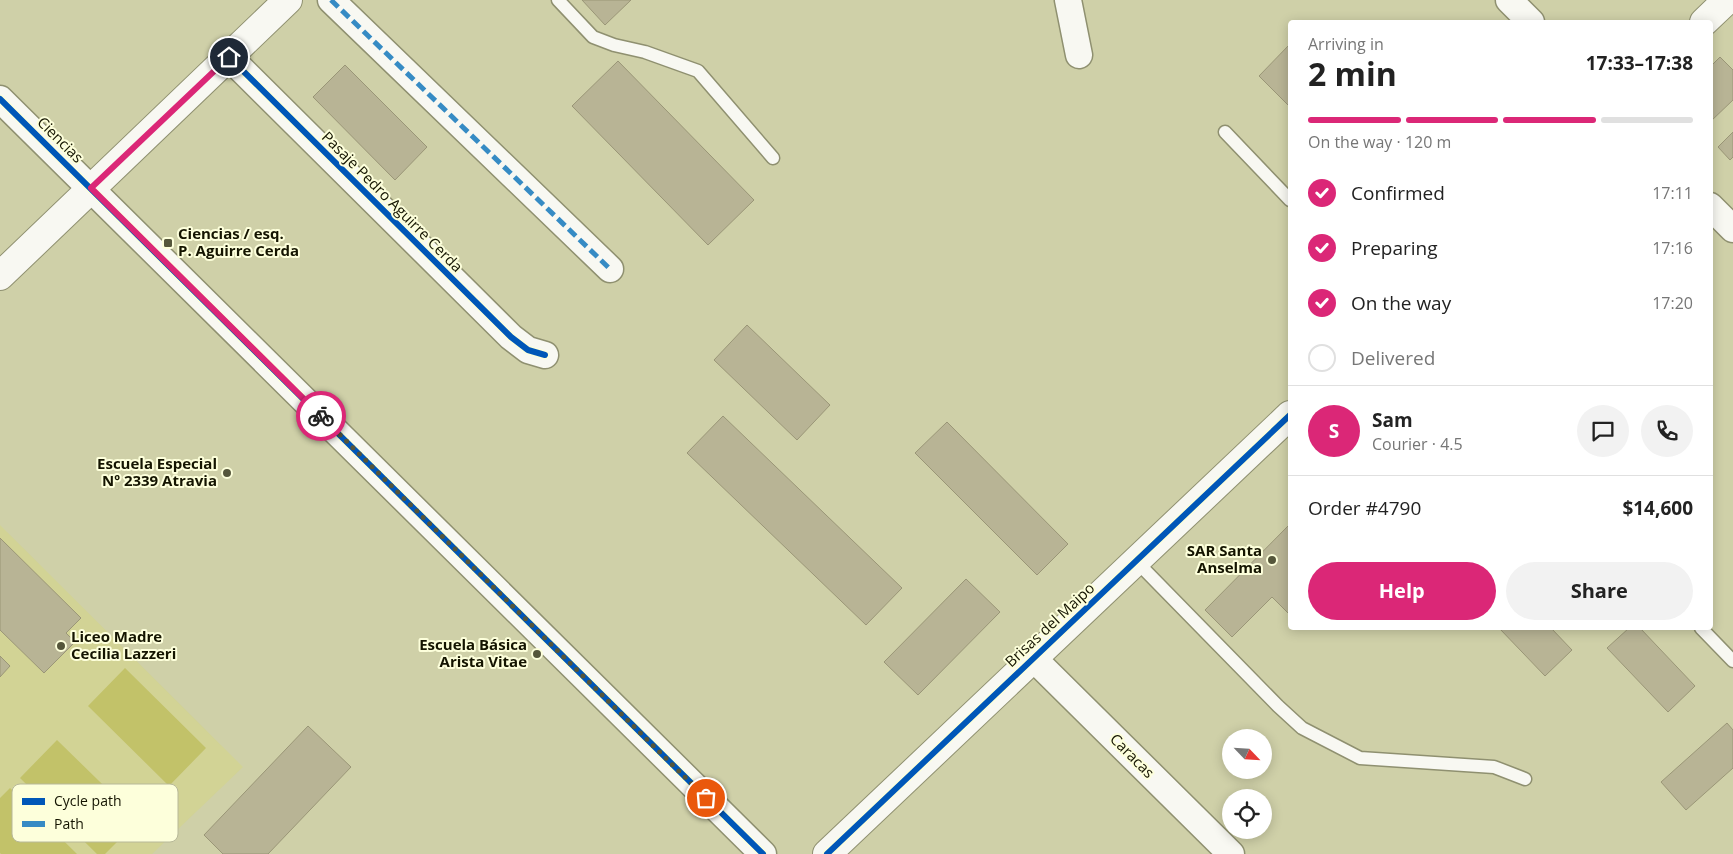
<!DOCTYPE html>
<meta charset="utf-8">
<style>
:root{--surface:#fff;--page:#f2f2f2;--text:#222;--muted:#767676;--line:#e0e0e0;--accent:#db2777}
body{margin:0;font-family:"Open Sans",sans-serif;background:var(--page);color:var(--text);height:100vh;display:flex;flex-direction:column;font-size:19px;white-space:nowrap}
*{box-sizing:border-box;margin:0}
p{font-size:16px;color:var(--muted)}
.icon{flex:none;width:28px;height:28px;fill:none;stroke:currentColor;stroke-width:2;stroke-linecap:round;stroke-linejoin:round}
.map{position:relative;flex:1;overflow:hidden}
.drawer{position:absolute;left:1288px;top:20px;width:425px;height:610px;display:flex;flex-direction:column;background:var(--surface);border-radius:5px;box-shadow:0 2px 12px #0003}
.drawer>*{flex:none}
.needle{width:32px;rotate:115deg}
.fabs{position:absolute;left:1222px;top:729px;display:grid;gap:10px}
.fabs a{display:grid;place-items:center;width:50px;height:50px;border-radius:50%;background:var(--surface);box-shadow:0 2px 12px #0003;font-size:25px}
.pin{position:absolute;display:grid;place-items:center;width:42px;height:42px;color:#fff;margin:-21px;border:2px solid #fff;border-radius:50%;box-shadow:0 1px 5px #0007}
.courier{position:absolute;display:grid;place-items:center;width:50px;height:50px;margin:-25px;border:4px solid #db2777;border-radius:50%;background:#fff;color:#222;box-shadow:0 1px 6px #0007}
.head em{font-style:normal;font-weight:700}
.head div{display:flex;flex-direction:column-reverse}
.head{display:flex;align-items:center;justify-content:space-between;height:85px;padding:0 20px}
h1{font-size:32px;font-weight:700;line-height:38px}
.bar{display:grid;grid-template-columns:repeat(4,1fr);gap:8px 5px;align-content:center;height:60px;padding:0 20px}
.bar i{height:6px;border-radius:4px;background:var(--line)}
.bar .current{background:var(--accent)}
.bar p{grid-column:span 4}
.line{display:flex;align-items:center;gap:12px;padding:0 20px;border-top:1px solid var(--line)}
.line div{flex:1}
.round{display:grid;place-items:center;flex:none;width:52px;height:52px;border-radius:26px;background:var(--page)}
ol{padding:0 20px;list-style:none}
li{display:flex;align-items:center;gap:15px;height:55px}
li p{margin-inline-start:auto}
li .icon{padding:5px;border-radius:50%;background:var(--accent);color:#fff;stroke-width:4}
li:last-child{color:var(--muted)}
li i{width:28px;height:28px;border:2px solid var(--line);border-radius:50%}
.cta{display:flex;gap:10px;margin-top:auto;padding:10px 20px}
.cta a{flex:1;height:58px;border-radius:30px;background:var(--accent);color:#fff;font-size:20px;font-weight:700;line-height:58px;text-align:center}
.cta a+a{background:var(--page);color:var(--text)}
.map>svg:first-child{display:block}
.built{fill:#d2d395}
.green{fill:#c2c269}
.building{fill:#b8b495;stroke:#9a9677}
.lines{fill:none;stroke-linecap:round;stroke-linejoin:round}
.service-casing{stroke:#8f9070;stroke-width:15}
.minor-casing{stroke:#8f9070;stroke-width:29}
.tertiary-casing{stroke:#8f9070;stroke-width:30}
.service{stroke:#f8f8f2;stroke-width:12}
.minor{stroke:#f8f8f2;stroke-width:26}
.tertiary{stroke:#f8f8f2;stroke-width:28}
.quiet{stroke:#368bc4;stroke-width:5;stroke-dasharray:10 5;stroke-linecap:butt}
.cycleway-casing{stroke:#fdffdb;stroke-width:9}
.cycleway{stroke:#0057b8;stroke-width:6}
.done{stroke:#55563b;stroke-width:5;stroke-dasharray:0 9}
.route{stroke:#db2777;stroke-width:6}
.poi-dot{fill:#55563b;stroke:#fdffdb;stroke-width:2}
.labels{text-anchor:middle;stroke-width:4;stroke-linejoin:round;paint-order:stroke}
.street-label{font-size:15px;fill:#141400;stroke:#fdffdb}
.poi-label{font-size:15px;font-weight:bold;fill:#141400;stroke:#fdffdb;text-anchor:end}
.key{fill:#fdffdb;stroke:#b7b899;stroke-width:1}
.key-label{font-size:14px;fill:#141400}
</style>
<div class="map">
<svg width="1733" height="854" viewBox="0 0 1733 854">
<rect width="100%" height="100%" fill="#cfd0a8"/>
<!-- built -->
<path class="built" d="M0 525 243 767 152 854H0Z"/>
<!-- green -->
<path class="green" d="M125 668 206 748 169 786 88 706Z
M57 740 139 820 105 854H97L20 778Z
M10 788 77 854H1L0 853V798Z"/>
<!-- building -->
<path class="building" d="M582 0H631L605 25Z
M1290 44V107L1259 76Z
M1720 57 1733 70V100L1710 122V67Z
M618 61 754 200 708 245 572 106Z
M345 65 427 147 395 180 313 97Z
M1733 132V157L1730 160 1718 147Z
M747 325 830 405 797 440 714 360Z
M723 416 902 588 866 625 687 453Z
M947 422 1068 544 1037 575 915 453Z
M1290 524V615L1272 597 1232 637 1205 610Z
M0 538 81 618 66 633 75 642 44 673 0 630Z
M966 579 1000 612 918 695 884 662Z
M1499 628H1551L1572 650 1545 676Z
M1629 628H1640L1695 686 1668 712 1607 648Z
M0 656 10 666 0 677Z
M1727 723 1733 730V768L1686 810 1661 782Z
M308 726 351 767 268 854H223L204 835Z"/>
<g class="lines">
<!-- service casing -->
<g class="service-casing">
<path id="service" d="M558 0 593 37 614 45 645 52 698 71 773 158
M1225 132 1290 200
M1136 561 1278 706 1302 728 1360 758 1494 767 1525 779
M1701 628 1733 661"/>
</g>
<!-- minor casing -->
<g class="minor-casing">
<path id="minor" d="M331 0 610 269
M1068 0 1079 55
M1509 0 1531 22
M229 57 511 337 528 350 545 355
M0 99 763 854
M1710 206 1733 229
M1033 658 1231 854"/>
</g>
<!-- tertiary casing -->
<g class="tertiary-casing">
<path id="tertiary" d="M1704 22 1727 0
M0 276 288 0
M827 854 1290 415"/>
</g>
<!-- service -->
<use href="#service" class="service"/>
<!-- minor -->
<use href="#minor" class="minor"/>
<!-- tertiary -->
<use href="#tertiary" class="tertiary"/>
<!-- quiet -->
<path class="quiet" d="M331 0 610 269"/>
<!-- cycleway casing -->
<g class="cycleway-casing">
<path id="cycleway" d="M229 57 511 337 528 350 545 355
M0 99 763 854
M827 854 1290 415"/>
</g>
<!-- cycleway -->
<use href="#cycleway" class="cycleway"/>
</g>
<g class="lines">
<!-- done -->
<path class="done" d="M321 416 706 798"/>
<!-- route -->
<path class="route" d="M229 57 91 188 321 416"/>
</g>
<!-- markers -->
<g class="poi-dot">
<rect x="163" y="238" width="10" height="10" rx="2.5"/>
<circle cx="227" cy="473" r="5"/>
<circle cx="1272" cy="560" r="5"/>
<circle cx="61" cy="646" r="5"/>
<circle cx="537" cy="654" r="5"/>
</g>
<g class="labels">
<!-- street labels -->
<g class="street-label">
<text transform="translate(60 140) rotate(45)" y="5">Ciencias</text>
<text transform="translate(392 202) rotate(45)" y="5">Pasaje Pedro Aguirre Cerda</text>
<text transform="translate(1050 625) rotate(-43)" y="5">Brisas del Maipo</text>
<text transform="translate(1132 756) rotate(45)" y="5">Caracas</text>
</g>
<!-- poi labels -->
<g class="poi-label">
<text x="178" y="239" text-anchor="start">Ciencias / esq.<tspan x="178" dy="17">P. Aguirre Cerda</tspan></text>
<text x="217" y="469">Escuela Especial<tspan x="217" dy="17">Nº 2339 Atravia</tspan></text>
<text x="1262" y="556">SAR Santa<tspan x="1262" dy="17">Anselma</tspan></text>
<text x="71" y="642" text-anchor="start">Liceo Madre<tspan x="71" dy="17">Cecilia Lazzeri</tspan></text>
<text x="527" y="650">Escuela Básica<tspan x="527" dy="17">Arista Vitae</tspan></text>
</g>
</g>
<!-- legend -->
<rect x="12" y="784" width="166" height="58" rx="8" class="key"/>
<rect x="22" y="798" width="23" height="7" fill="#0057b8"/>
<rect x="22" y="821" width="23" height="6" fill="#368bc4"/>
<g class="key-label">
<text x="54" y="806">Cycle path</text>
<text x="54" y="829">Path</text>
</g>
</svg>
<div class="fabs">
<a><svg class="needle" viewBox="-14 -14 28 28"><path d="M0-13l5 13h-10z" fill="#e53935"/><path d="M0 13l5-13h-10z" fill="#767676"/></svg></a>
<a><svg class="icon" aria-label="locate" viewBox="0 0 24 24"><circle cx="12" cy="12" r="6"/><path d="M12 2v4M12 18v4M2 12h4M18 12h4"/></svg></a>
</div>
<div class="pin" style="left:706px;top:798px;background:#ea580c"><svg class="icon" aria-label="bag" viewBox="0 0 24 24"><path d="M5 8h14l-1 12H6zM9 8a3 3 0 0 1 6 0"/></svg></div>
<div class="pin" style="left:229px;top:57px;background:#1f2937"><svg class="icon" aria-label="home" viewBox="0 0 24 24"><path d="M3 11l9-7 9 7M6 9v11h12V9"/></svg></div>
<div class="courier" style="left:321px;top:416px"><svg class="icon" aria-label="bike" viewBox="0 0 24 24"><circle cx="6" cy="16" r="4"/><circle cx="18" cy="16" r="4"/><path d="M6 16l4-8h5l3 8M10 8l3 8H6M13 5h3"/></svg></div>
<section class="drawer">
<div class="head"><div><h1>2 min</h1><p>Arriving in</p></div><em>17:33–17:38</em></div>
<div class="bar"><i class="current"></i><i class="current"></i><i class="current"></i><i></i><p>On the way · 120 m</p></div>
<ol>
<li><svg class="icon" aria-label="check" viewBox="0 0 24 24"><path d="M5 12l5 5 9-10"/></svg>Confirmed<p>17:11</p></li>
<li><svg class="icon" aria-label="check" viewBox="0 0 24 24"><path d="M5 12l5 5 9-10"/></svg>Preparing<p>17:16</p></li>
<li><svg class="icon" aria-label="check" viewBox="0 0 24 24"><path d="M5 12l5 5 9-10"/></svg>On the way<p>17:20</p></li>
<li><i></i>Delivered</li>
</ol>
<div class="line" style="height:90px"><b class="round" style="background:var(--accent);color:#fff">S</b><div><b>Sam</b><p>Courier · 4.5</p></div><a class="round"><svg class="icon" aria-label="chat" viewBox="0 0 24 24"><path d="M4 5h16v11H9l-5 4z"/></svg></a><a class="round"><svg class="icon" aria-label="phone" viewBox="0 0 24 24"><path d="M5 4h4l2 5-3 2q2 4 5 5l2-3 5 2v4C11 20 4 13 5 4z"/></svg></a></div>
<div class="line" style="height:65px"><div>Order #4790</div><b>$14,600</b></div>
<div class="cta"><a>Help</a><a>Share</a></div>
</section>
</div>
